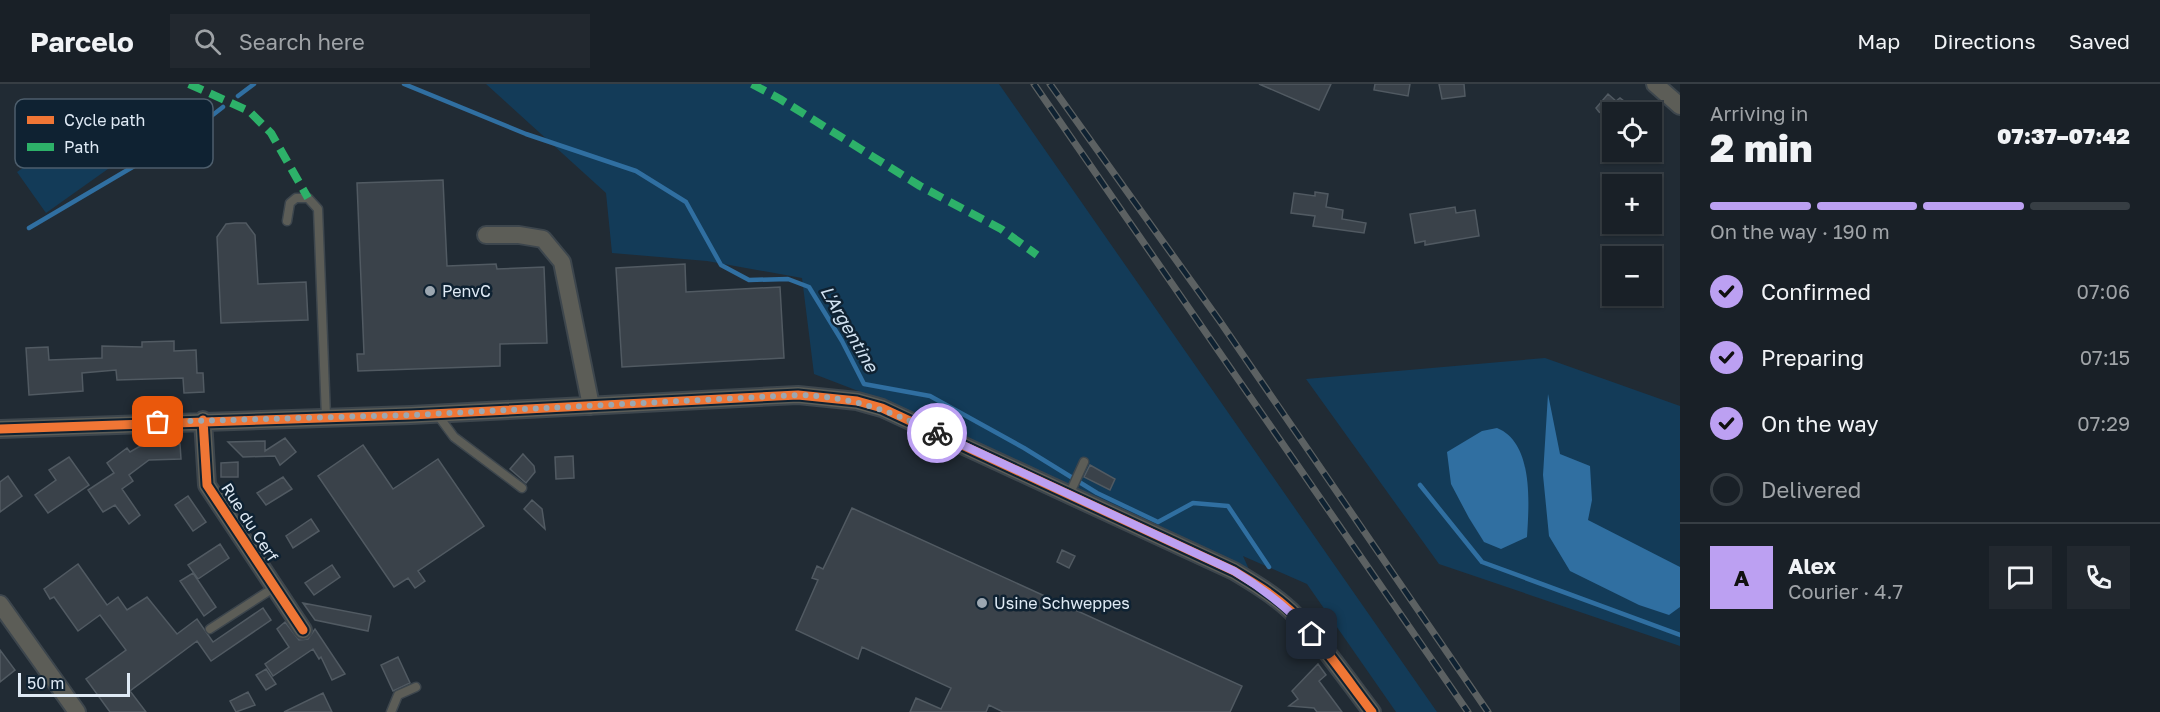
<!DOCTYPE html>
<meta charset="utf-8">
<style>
:root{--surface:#192027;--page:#22282f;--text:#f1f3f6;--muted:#9fa3a7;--line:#373e44;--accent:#bca0f2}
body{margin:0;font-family:"Golos Text",sans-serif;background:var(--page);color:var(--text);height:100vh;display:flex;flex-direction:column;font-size:22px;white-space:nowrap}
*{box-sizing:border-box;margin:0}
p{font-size:20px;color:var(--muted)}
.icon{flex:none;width:33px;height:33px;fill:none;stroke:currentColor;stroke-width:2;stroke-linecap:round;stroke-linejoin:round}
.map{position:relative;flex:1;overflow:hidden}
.panel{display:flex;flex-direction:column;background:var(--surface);width:480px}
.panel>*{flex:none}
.fabs{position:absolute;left:1602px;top:18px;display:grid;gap:12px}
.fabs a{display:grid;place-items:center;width:60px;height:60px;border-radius:0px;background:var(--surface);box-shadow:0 2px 4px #0004,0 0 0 2px var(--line);font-size:30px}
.scale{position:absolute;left:18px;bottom:15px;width:112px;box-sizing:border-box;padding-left:6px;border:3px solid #dfeaf5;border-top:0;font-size:16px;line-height:21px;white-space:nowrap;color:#dfeaf5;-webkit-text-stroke:4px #0f2232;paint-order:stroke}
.pin{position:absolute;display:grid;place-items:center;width:51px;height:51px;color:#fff;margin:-26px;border-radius:12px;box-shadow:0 3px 9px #0006}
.courier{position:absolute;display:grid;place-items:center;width:60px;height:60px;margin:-30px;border:4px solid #bca0f2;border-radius:50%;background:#fff;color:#222;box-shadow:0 2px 8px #0007}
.overview em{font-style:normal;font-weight:800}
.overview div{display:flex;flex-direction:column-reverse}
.overview{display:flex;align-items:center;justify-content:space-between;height:102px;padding:0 30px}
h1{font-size:39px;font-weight:800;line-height:45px}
.bar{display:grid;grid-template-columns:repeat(4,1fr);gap:9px 6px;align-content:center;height:72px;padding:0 30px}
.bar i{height:8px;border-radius:4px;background:var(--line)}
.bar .selected{background:var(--accent)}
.bar p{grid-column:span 4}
.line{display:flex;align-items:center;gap:15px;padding:0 30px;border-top:2px solid var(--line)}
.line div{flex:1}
.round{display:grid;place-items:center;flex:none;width:63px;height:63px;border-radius:0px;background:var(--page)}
ol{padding:0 30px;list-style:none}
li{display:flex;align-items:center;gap:18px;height:66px}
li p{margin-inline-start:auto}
li .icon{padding:6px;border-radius:50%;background:var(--accent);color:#111;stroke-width:4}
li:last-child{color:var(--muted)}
li i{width:33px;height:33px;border:3px solid var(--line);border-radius:50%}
header{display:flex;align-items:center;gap:36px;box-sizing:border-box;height:84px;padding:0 30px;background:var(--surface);border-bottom:2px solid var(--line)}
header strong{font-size:28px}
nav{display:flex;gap:33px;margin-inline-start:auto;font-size:21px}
.search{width:420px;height:54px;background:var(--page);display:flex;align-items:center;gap:15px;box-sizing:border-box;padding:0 21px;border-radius:0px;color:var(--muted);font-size:22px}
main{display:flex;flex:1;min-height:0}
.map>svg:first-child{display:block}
.green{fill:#133b58}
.water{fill:#306fa1}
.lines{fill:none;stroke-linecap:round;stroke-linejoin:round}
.stream{stroke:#306fa1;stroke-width:4.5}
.building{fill:#3a424a;stroke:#515a62;stroke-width:1.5}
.service-casing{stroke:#3d464d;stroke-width:11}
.minor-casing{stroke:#3d464d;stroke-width:20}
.service{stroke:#5c5d57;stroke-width:8}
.minor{stroke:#5c5d57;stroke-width:16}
.rail-casing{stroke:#5c6162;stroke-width:7}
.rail{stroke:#0f2232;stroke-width:4.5;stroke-dasharray:14;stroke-linecap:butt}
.quiet{stroke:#2db169;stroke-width:8;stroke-dasharray:15 8;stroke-linecap:butt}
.cycleway-casing{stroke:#0f2232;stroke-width:13}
.cycleway{stroke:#f07635;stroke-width:9}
.done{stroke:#9ca7b1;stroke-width:6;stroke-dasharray:0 10.8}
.route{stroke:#bca0f2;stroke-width:8}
.poi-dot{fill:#9ca7b1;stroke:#0f2232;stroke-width:2}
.labels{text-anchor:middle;stroke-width:5;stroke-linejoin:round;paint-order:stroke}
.poi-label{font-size:16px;fill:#dfeaf5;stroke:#0f2232;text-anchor:start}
.street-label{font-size:16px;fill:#dfeaf5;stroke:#0f2232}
.water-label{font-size:18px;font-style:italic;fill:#d1e2f1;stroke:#0f2232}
.key{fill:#0f2232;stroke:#4d5e6c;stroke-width:1.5}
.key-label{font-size:16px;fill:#dfeaf5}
</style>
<header>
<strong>Parcelo</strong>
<div class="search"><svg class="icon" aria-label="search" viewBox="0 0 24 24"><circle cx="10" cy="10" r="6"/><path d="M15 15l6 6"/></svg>Search here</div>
<nav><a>Map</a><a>Directions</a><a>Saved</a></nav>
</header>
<main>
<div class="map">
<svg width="1680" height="628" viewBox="0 0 1680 628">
<rect width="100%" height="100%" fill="#212b34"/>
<!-- green -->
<path class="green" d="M486 0H999L1437 628H1396L1307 500 1243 472 1251 490 911 332 905 325 814 290 802 194 707 177 612 169 606 109Z
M85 39 115 80 46 129 17 88Z
M1545 274 1680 322V562L1439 480 1306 295Z"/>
<!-- water -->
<path class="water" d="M1548 310 1560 370 1590 382 1592 416 1588 436 1680 483V523L1669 531 1639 521 1570 487 1549 452 1543 391Z
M1497 344C1534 359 1529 420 1527 453L1501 465 1484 458 1469 434 1451 400 1447 368 1482 347Z"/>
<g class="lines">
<!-- stream -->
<path class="stream" d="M404 0 526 50 636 87 686 118 721 181 749 196 788 195 809 203 842 257 864 300 930 312 1024 364 1097 409 1158 438 1193 419 1228 422 1269 483
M238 12 254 0
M29 144 187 51 223 23
M1420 401 1482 478 1680 551"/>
</g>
<!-- building -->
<path class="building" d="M1259 0H1331L1319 26Z
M1375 0H1410L1408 12 1374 6Z
M1439 0H1464L1465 12 1442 15Z
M1608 10 1616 17 1620 14 1638 28H1612V36L1599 28 1596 24Z
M443 96 447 182 496 180 497 185 544 183 547 259 500 260V282L358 287 357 270H364L357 99Z
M1315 108 1328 110 1326 123 1343 126 1342 135 1366 139 1364 149 1313 142 1315 132 1291 129 1294 109 1315 112Z
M1455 123 1456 129 1475 126 1479 152 1425 161V157L1415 159 1410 130Z
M235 139H246L255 151 258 200 306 198 308 236 221 239 217 153 226 140Z
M685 180 686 208 780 203 784 274 622 283 616 184Z
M174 257V267L196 266 197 289H203L204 308 184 309 183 294 117 296 116 286 82 289 83 307 29 311 26 264 48 263 49 276 102 274V262L142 263V258Z
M285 354 296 368 280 381 275 372 243 373 228 358 265 357V367Z
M180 360 181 375 149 376 129 391 133 397 122 405 140 431 129 440 115 421 103 428 88 406 114 389 107 379 127 364 130 368 142 361Z
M363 361 393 405 438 375 484 442 418 487 425 497 415 504 408 494 394 503 318 392Z
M523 370 534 382 535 388 526 399 510 385Z
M573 372 574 394 556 395 555 373Z
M69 373 89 401 48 429 35 411 56 396 49 386Z
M238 378V393H221V379Z
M1090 381 1115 395 1110 406 1084 393Z
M8 392 22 412 0 428V398Z
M283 393 292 405 266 421 257 409Z
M188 412 206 438 193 447 175 421Z
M532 416 542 425 545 445 524 425Z
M852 424 1242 602 1230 628H1003L989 621 986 628H910L916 614 941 625 951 604 862 563 858 575 796 546 818 496 812 494 817 482 823 485Z
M311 435 319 447 293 464 286 452Z
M220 460 229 474 198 495 188 481Z
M1062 466 1075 472 1069 484 1057 478Z
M78 480 107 521 118 513 127 526 147 513 177 550 197 535 213 558 263 524 271 536 211 577 197 557 130 607 146 628H110L86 595 126 566 100 531 78 547 54 513 50 515 44 505Z
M332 481 340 493 314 511 305 499Z
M193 489 216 523 204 532 180 497Z
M303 519 371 532 368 547 315 536Z
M285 538 299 556 308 555 315 545 345 590 332 596 321 573 319 575 313 565 273 592 265 580 289 563 277 545Z
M0 566 15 586 0 598Z
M398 573 410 599 393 607 381 581Z
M1318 580 1326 591 1319 597 1342 628H1317L1314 624 1289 622 1298 615 1292 607Z
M266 585 276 600 266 606 256 591Z
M248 608 255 621 236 628 230 617Z
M323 609 332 628H284Z"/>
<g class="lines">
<!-- service casing -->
<g class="service-casing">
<path id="service" d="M287 137 290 119 296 114H308L318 125 326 333
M437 330 454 353 522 404
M1069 411 1084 378
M210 545 275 503
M391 628 398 611 416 603"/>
</g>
<!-- minor casing -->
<g class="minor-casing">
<path id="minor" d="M1655 0 1680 22
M486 151H519L543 155 562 178 591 322
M203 336 207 401 303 546
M0 345 411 331 798 311 857 317 882 324 1234 487C1254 499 1274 511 1291 527 1321 557 1346 594 1372 628
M0 520 77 628"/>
</g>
<!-- service -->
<use href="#service" class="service"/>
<!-- minor -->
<use href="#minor" class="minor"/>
<!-- rail casing -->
<g class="rail-casing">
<path id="rail" d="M1034 0 1468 628
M1050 0 1219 236 1488 628"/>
</g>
<!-- rail -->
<use href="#rail" class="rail"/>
<!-- quiet -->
<path class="quiet" d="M189 0 249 27 271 49 308 114
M752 0 780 15 920 102 1001 145 1037 171"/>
<!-- cycleway casing -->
<g class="cycleway-casing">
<path id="cycleway" d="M203 336 207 401 303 546
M0 345 411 331 798 311 857 317 882 324 1234 487C1254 499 1274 511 1291 527 1321 557 1346 594 1372 628"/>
</g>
<!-- cycleway -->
<use href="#cycleway" class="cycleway"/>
</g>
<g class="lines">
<!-- done -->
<path class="done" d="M158 338 411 331 798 311C855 313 886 326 937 349"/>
<!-- route -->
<path class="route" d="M937 349 1234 487C1264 505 1288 524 1312 550"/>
</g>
<!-- markers -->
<g class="poi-dot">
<circle cx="430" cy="207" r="6"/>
<circle cx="982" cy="519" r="6"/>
</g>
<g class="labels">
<!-- poi labels -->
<g class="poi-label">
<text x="442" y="213">PenvC</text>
<text x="994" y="525">Usine Schweppes</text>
</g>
<!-- street labels -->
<g class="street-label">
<text transform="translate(250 438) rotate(57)" y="6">Rue du Cerf</text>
</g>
<!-- water labels -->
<g class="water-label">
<text transform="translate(849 245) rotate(60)" y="6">L'Argentine</text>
</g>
</g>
<!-- legend -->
<rect x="15" y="15" width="198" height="69" rx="9" class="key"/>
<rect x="27" y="32" width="27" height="8" fill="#f07635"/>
<rect x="27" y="59" width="27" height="8" fill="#2db169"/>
<g class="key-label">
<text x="64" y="42">Cycle path</text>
<text x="64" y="69">Path</text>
</g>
</svg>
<div class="fabs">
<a><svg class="icon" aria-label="locate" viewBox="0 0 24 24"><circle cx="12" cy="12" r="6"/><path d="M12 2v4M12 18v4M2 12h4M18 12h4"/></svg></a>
<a>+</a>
<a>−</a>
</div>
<div class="scale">50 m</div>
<div class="pin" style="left:158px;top:338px;background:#ea580c"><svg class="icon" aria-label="bag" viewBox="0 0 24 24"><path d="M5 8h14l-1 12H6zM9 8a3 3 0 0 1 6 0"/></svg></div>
<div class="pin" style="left:1312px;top:550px;background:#1f2937"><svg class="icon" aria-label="home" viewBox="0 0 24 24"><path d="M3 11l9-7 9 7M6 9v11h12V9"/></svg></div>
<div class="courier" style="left:937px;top:349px"><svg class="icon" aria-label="bike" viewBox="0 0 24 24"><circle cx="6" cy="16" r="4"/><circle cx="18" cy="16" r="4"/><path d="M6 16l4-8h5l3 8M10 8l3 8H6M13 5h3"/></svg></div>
</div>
<section class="panel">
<div class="overview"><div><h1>2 min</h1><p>Arriving in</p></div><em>07:37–07:42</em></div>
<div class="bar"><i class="selected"></i><i class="selected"></i><i class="selected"></i><i></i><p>On the way · 190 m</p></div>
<ol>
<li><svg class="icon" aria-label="check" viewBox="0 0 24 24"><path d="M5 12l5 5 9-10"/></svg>Confirmed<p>07:06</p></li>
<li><svg class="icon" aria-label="check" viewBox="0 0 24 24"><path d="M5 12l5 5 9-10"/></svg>Preparing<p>07:15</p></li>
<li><svg class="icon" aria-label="check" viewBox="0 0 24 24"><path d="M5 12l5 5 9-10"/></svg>On the way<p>07:29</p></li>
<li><i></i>Delivered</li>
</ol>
<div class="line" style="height:108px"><b class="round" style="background:var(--accent);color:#111">A</b><div><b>Alex</b><p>Courier · 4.7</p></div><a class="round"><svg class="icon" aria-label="chat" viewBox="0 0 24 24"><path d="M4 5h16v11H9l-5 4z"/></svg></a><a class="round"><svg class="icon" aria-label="phone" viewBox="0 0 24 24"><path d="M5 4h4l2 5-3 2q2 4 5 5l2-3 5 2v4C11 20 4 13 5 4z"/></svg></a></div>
</section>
</main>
